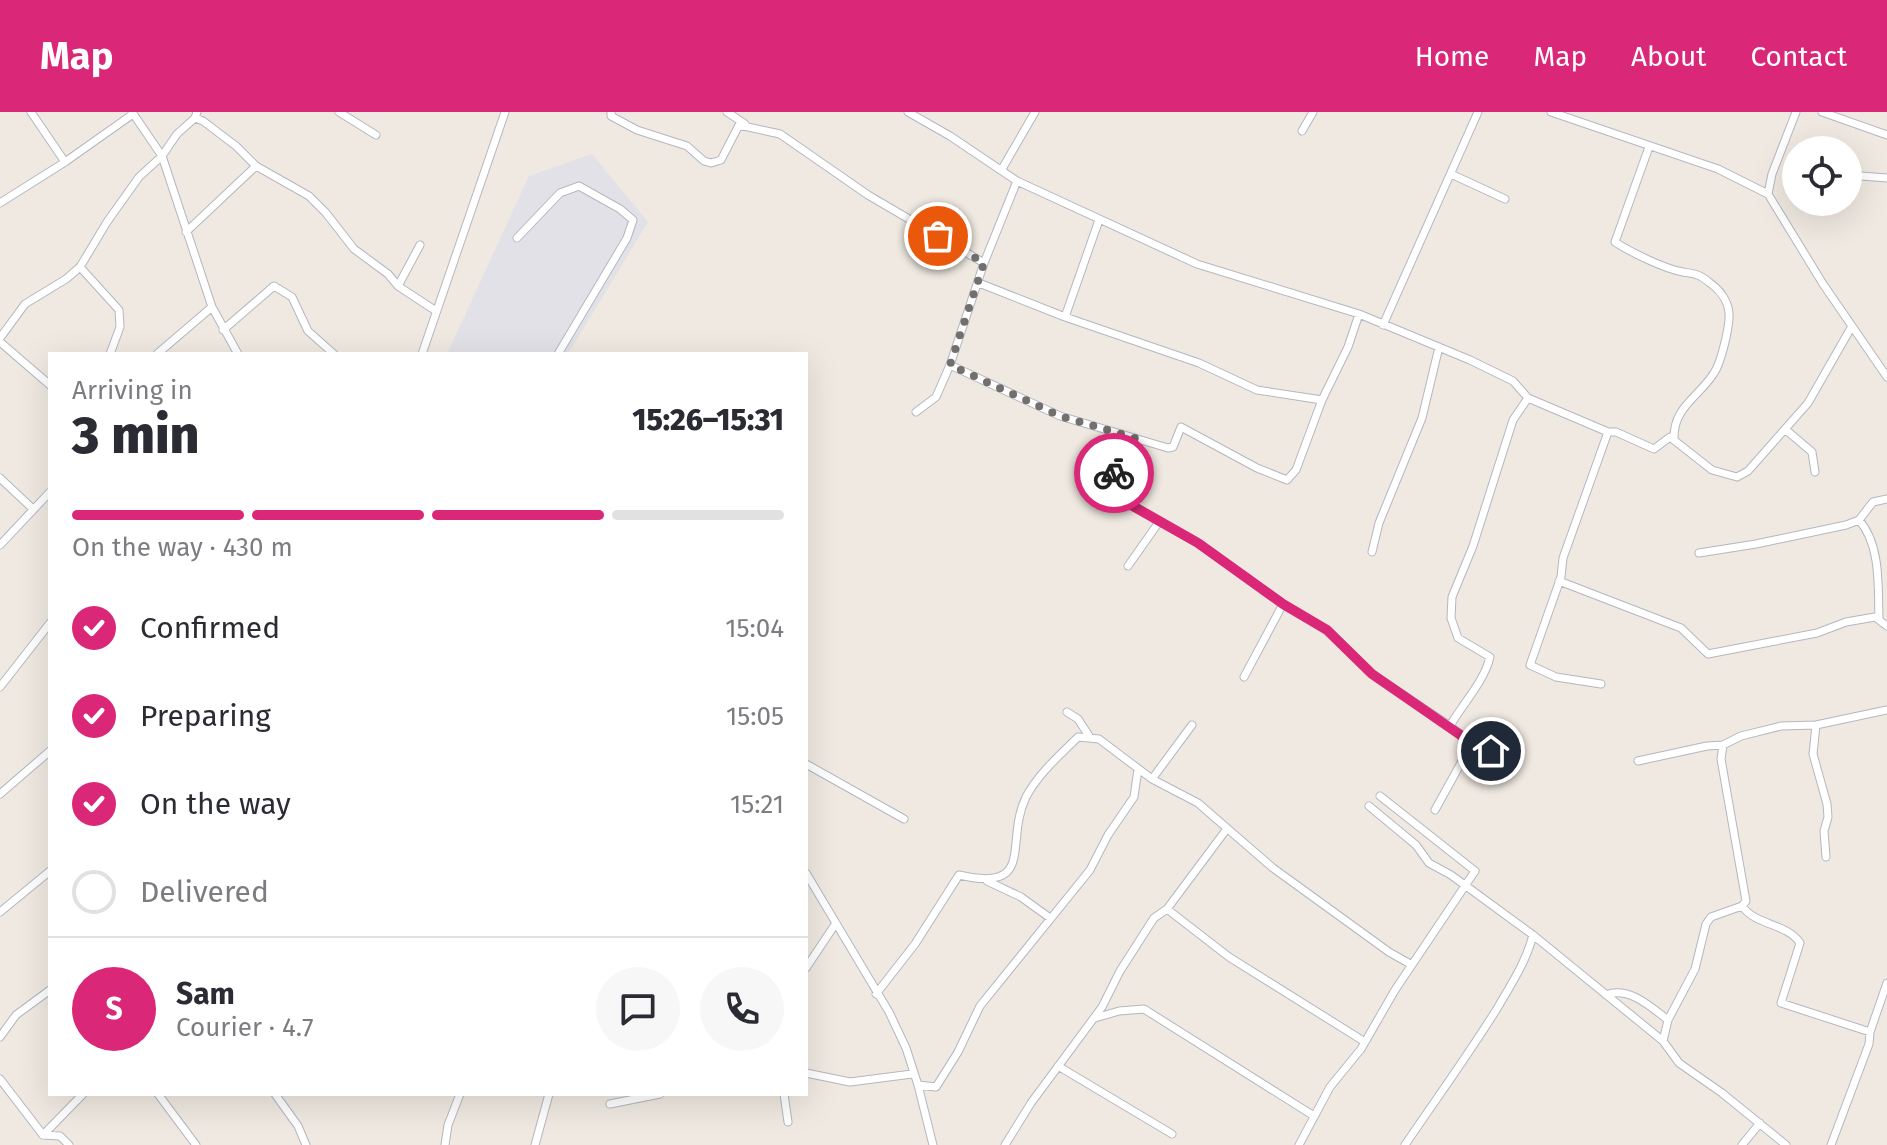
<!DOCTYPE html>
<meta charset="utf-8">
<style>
:root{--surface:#fff;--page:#f7f7f7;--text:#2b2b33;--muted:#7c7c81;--line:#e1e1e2;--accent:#db2777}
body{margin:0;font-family:"Fira Sans",sans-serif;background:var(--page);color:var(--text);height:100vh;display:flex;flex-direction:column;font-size:30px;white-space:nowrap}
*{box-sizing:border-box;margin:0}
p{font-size:26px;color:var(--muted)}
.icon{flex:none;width:44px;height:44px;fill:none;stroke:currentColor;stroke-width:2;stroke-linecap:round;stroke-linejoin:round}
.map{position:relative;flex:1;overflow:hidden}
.sheet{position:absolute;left:48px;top:240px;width:760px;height:744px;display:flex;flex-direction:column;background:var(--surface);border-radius:0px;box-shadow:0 8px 32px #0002}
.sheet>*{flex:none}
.tools{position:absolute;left:1782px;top:24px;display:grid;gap:16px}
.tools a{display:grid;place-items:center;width:80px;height:80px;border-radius:50%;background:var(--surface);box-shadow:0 8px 32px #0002;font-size:40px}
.pin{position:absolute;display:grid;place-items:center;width:68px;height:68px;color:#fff;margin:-34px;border:4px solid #fff;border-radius:50%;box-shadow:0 2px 8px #0007}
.courier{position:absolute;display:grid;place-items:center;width:80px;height:80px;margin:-40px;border:6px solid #db2777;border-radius:50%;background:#fff;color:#222;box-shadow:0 2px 10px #0007}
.summary em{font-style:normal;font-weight:800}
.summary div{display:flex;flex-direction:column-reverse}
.summary{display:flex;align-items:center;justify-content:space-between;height:136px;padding:0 24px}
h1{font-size:52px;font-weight:800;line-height:60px}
.bar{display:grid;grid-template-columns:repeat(4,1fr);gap:12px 8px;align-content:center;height:96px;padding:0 24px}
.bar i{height:10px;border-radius:6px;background:var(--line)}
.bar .active{background:var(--accent)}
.bar p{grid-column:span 4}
.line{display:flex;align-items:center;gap:20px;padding:0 24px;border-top:2px solid var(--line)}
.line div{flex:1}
.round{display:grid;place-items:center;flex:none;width:84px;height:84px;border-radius:42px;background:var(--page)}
ol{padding:0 24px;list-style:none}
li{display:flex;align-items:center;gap:24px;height:88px}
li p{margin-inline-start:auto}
li .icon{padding:8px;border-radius:50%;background:var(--accent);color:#fff;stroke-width:4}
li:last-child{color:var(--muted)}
li i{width:44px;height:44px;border:4px solid var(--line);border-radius:50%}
header{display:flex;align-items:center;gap:48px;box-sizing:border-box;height:112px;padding:0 40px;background:var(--accent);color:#fff}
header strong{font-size:38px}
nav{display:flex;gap:44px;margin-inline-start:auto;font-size:28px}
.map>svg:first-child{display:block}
.industrial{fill:#e3e1e8}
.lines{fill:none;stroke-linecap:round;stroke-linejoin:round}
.minor-casing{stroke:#b4b7c1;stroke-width:9}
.minor{stroke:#fff;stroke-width:7}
.done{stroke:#726f6d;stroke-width:8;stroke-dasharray:0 14.4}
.route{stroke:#db2777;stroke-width:10}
</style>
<header>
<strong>Map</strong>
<nav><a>Home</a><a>Map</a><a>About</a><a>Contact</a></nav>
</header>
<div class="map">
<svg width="1887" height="1033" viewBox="0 0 1887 1033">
<rect width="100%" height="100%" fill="#efe9e1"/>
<!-- industrial -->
<path class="industrial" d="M592 42 648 110 568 242H447L529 64Z"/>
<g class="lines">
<!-- minor casing -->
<g class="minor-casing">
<path id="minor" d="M31 0 65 50
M132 0 162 44 212 195 238 242
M339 0 376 23
M611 0V4L637 18 687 34 704 49 711 51 721 48 739 13 780 22 868 83 984 151
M727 0 745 12
M908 0 950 24 1017 69 984 151 950 253 936 285 916 300
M1551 0 1718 57 1768 82 1823 172 1887 265
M1822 0 1887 23
M195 6 203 9 236 34 256 54 309 84 326 101 354 137 388 162 398 174 436 199
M1302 19 1313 0
M1649 35 1615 130C1630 140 1665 157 1683 160 1696 162 1699 162 1710 171 1720 178 1728 189 1729 201 1730 214 1721 251 1714 261 1699 285 1673 295 1674 327
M1002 57 1035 0
M1451 62 1505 87
M1848 63 1887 66
M1017 69 1197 152 1359 202 1470 248 1513 269 1528 286 1608 320 1563 446 1561 465 1530 553 1556 565 1601 572
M1768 82 1772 62 1796 0
M0 91 65 50 133 2
M186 120 256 54
M517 126 560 81 579 74 620 97 633 108 627 126 558 242
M80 155 119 198 120 215 110 242
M979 171 1065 205 1199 251 1257 278 1322 288 1348 235 1359 202
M398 174 420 133
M1065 205 1099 108
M1383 213 1478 0
M223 218 274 174 292 185 308 219 334 242
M0 226 25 192 66 167 80 155 107 110 139 65 162 44 177 22 195 6 197 0
M0 230 50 273
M157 242 212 195
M422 242 505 0
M950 253 1060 304 1168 336 1173 335 1181 315 1257 356 1287 368 1296 358 1322 288
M1786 318 1812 340 1815 360
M1608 320H1616L1654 337 1670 325 1712 358 1737 365 1748 359 1808 291 1852 214
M1135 326 1107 372 1124 389 1198 431 1283 492 1244 565
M0 366 33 397
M1859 408C1881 433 1878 475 1879 507
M0 433 50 380
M1372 440 1379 411 1422 306 1439 235
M1699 441 1756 432 1846 413 1859 408 1873 390 1887 387
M1128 454 1159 410
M1559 469 1681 516 1708 542 1817 521 1846 510 1875 505 1887 514
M1283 492 1327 518 1372 562 1450 614
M0 575 50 511
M1067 600 1078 607 1089 624
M1816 613 1813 642 1827 692 1828 705 1824 719 1826 745
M1472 631 1491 639
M1723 633 1721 647 1746 789 1742 794C1756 814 1787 811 1800 831L1781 891 1870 920
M1638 649 1707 634 1723 633 1741 624 1781 614 1816 613 1887 598
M806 652 904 707
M1152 667 1192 613
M0 682 50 639
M1369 694 1416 733 1429 751 1451 763 1533 823 1663 929
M1435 698 1472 631 1450 614C1463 591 1484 570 1490 545L1458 526 1451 506 1452 485 1473 434 1513 308 1528 286
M806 761 889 900 906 936 918 973 933 1033
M987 769 1021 785 1050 806
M1167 797 1229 845 1365 930
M0 800 50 759
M806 856 836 811
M876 882 915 832 959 763C1037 781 1004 730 1026 685 1039 661 1059 644 1078 625L1099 627 1152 667 1198 691 1273 756 1389 840 1412 853
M1606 883C1629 874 1651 895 1668 908L1663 929 1679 951 1722 981 1786 1033
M1095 906 1119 899 1144 897 1314 1004
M1668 908 1695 857 1706 812 1711 805 1742 794
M0 925 16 903 50 878
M1058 954 1172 1022
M806 961 850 970 912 962
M0 967 43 1023
M918 973 936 975 958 940 980 894 1090 758 1108 723 1134 685 1138 657
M158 982 196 1033
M275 982 298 1014 306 1033
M784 982 788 1010
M610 992 660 982
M69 1033 60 1024 43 1023 83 982
M445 1033 448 1013 460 982
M535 1033 549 982
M1005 1033 1031 991 1102 895 1120 859 1154 806 1167 797 1226 718
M1299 1033 1330 975 1361 937 1395 878 1475 759 1380 684
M1405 1033C1436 987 1469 942 1498 895 1512 871 1526 850 1533 823
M1742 1033 1760 1011
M1831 1033 1869 932 1870 920 1887 871"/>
</g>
<!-- minor -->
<use href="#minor" class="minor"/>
</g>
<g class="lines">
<!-- done -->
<path class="done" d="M938 124 984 151 950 253 1060 304 1135 326 1114 361"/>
<!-- route -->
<path class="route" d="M1114 361 1107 372 1124 389 1198 431 1283 492 1327 518 1372 562 1472 631 1491 639"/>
</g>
</svg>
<div class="tools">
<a><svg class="icon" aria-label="locate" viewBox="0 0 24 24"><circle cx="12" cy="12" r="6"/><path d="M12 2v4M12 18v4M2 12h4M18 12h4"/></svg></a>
</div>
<div class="pin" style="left:938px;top:124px;background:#ea580c"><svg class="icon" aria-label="bag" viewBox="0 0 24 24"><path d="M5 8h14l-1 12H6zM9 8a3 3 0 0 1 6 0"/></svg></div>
<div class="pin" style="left:1491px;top:639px;background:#1f2937"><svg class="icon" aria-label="home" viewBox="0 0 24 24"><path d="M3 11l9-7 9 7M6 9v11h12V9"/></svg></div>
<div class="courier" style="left:1114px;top:361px"><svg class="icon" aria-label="bike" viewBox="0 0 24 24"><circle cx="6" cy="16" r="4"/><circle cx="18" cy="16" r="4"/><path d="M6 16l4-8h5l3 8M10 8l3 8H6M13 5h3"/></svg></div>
<section class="sheet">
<div class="summary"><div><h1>3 min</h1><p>Arriving in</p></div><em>15:26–15:31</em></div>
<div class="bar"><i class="active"></i><i class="active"></i><i class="active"></i><i></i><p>On the way · 430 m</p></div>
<ol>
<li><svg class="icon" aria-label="check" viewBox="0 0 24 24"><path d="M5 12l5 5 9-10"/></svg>Confirmed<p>15:04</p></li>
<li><svg class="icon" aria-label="check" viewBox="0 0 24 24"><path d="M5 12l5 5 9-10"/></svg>Preparing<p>15:05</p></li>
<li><svg class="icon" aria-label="check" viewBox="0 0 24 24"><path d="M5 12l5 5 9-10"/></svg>On the way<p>15:21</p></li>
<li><i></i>Delivered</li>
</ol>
<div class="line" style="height:144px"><b class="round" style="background:var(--accent);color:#fff">S</b><div><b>Sam</b><p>Courier · 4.7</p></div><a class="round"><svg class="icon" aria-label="chat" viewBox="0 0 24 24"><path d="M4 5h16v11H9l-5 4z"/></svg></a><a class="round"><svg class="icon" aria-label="phone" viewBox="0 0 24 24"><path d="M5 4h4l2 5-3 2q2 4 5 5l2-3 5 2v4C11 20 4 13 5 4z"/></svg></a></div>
</section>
</div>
